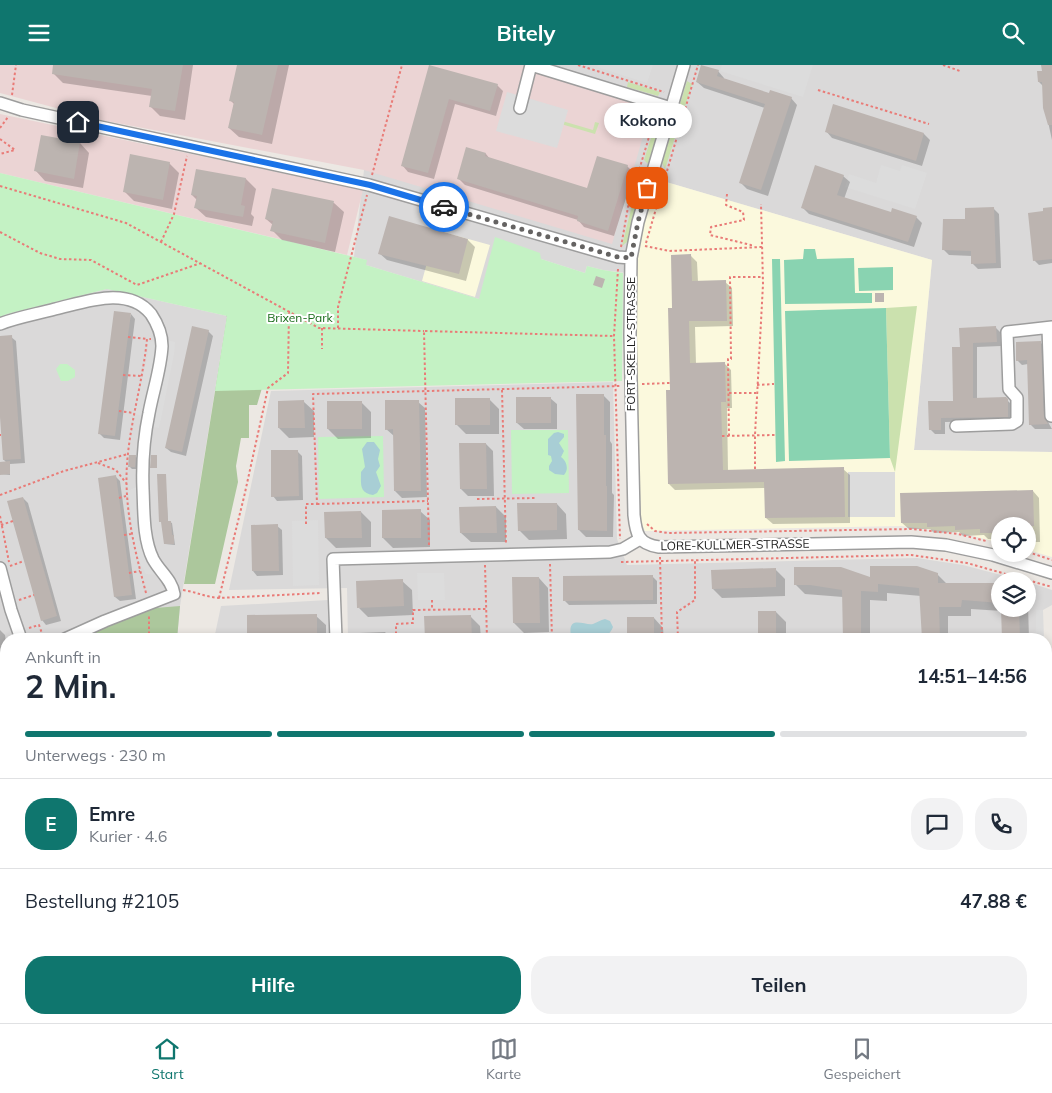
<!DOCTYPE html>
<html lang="de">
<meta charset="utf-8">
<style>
:root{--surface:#fff;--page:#f2f2f3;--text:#1f2937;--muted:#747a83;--line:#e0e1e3;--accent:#0f766e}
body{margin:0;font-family:Mulish,sans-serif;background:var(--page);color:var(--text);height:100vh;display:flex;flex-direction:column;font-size:19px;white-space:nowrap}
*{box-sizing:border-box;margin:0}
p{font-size:16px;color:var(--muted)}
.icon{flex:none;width:28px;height:28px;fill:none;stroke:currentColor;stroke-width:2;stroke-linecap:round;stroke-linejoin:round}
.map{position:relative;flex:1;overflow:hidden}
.panel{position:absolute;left:0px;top:568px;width:1052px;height:391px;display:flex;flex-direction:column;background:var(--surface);border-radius:20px 20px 0 0;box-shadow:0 2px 8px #0003}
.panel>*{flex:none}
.tools{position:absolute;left:991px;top:452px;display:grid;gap:10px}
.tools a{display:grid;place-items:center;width:45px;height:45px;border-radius:50%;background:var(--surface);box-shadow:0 2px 8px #0003;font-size:25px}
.pin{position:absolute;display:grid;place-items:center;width:42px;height:42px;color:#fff;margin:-21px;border-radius:10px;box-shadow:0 2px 8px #0006}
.courier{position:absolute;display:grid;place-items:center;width:50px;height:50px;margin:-25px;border:4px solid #1a73e8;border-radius:50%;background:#fff;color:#222;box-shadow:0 1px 6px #0007}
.bubble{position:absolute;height:35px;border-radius:18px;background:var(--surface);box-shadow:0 2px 8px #0003;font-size:16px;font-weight:700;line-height:35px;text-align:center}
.head em{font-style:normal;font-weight:700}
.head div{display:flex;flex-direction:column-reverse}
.head{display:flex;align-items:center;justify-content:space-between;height:85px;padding:0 25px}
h1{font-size:32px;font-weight:700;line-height:38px}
.bar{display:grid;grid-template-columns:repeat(4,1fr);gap:8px 5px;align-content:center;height:60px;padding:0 25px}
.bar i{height:6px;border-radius:4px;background:var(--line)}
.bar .on{background:var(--accent)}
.bar p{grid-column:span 4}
.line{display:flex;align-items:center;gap:12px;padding:0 25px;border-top:1px solid var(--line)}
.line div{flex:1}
.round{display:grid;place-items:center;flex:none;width:52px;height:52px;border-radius:20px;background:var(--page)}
.action{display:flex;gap:10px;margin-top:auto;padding:10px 25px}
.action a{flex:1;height:58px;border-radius:20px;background:var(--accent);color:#fff;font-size:20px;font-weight:700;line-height:58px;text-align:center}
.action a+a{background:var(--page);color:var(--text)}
header{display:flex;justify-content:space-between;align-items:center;height:65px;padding:0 25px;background:var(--accent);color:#fff;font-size:22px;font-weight:700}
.tab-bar{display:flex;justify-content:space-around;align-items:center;height:70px;border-top:1px solid var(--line);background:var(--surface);font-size:14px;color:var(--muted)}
.tab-bar a{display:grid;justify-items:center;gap:2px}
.tab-bar .on{color:var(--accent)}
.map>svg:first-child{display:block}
.residential{fill:#dad9d9}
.commercial{fill:#ebd4d4}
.education{fill:#fbf9dd}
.construction{fill:#bfbeaf}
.grass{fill:#cbe1ae}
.forest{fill:#acc79c}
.park{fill:#c4f2c4}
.pitch{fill:#89d3b1}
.parking{fill:#dcdcdc}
.water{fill:#a8ced5}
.shadow{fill:#0003}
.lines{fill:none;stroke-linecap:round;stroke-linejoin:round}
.stream{stroke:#a8ced5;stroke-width:3}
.building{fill:#bcb4b0}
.minor-casing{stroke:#9d9d9d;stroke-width:14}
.path{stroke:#e97b77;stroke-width:2;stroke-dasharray:2.5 2.5;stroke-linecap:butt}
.minor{stroke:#fff;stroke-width:11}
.done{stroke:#656362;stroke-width:5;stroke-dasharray:0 9}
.route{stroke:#1a73e8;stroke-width:6}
.labels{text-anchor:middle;stroke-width:4;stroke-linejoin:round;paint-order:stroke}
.park-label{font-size:12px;fill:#186c19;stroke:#fff}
.street-label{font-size:12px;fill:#1c1c1c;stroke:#fff}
</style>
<header><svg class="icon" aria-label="menu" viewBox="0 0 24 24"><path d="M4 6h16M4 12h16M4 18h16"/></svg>Bitely<svg class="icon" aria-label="search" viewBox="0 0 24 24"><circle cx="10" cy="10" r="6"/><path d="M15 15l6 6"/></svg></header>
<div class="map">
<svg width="1052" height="958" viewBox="0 0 1052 958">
<rect width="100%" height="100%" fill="#ece8e3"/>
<!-- residential -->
<path class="residential" d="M391 0H1052V387L914 385 932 195 656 114 641 171 635 209 603 205 587 201 585 208 541 194 479 234 366 200V195L354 192 364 105Z
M107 224 227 251 180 541 177 574H6V771L0 774V252L7 249Z
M613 317 617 474 627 500 917 493 963 500 1024 516H1000V544H1028V517L1052 525V540L1043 545V574H348L347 523 229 525 271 326Z
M328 535 330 574H214L221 541Z
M1052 629V958H316L314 953 1046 952V630Z"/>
<!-- commercial -->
<path class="commercial" d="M0 0H522L652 40 612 179 364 105 101 55 0 28Z
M0 49 363 125 347 190 0 108Z"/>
<!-- education -->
<path class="education" d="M656 114 932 195 914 385 1052 387V492L1028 485V461H1000V478L962 468 901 461 645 466 641 457 635 275V209L645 154Z
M436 165 490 180 475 232 422 216Z"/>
<!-- construction -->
<path class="construction" d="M314 952 316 958H103L100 953Z"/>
<!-- grass -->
<path class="grass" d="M687 16 692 19 665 104 662 98Z
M628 17 660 27 658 31 627 22Z
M545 51 593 65 595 57 599 58 595 69 544 54Z
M658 51 660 60 648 99 644 95Z
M644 105 645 107 635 144 629 171 627 177 622 181 640 107Z
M917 241 895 407 890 393 886 243Z
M0 793 6 805V820L0 808Z
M1046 869H1052V936L1046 943Z
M823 952 1039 953 1034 958H809Z"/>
<!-- forest -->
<path class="forest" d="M204 203 264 316 257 340H249V373H241L236 401 238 417 215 519H184L227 252Z
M180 541 177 574H83L113 558 155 543Z
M0 880 6 881V952L45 953 48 958H0Z"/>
<!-- park -->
<path class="park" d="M0 108 367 195 366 200 479 234 495 172 540 188 541 194 585 208 587 201 603 205 623 208 622 316 215 326 227 251 107 224 7 249 0 252Z
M60 299H67L75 305V312L68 316H61L56 304Z
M511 365H568L569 428 512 429Z
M383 371 384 432 319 434 318 372Z
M1052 936V958H1034L1039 953 1046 952V943Z"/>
<!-- pitch -->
<path class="pitch" d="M804 184H815L817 194 854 193 855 228H872V238L785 239 784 195 803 194Z
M772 194H780L785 396 776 397Z
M893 202V225L859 226 858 203Z
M886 243 890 393 789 396 785 246Z"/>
<!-- parking -->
<path class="parking" d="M598 0H653L647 18 597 2Z
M722 0H813L803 32 720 6Z
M507 27 568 45 557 83 496 66Z
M881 100 900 106 902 100 927 108 915 144 845 122 849 109 876 118Z
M167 275 175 277 174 290 159 363 152 362Z
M155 276V288L143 351 135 349 148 287 147 277Z
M848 407H895V452H848Z
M136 422 139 454 150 498 155 510 146 509 140 498 134 477 128 426Z
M318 455 319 520 293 521 292 456Z
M417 508H444L445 535H418Z
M1036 545H1043L1044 574H1036Z"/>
<!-- water -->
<path class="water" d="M558 367 564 369V372L559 378 564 386 561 392C567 396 569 405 564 410L555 409 549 405V401L552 396 551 391 548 390V374L554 368Z
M367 377H374L380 385 378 394 380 401 376 407 381 421 377 428 373 430C359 428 361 419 361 407L365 402 362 384Z
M605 554 610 556 613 562C606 579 594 568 583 570 578 571 577 573 571 571 567 549 585 561 593 559 598 557 600 555 605 554Z"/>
<!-- shadow -->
<path class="shadow" d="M54 0H193L185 55 160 51 150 41 152 31 63 18 53 8Z
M238 0H289L272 79 239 72 229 63 234 39 230 35Z
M1043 0H1052V75L1045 43 1043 21 1039 17 1043 7Z
M430 1 497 20 503 26 496 51 455 39 434 114 408 107 402 100Z
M718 6 724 13V14L770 29 791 33 797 40 768 131 747 124 741 118 765 43 704 23 697 17Z
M826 66 924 69 930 75 922 101 832 73Z
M80 78 89 88 83 123 45 116 36 106Z
M467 84 486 89 490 94 588 124 627 101 634 108 614 171 584 162 578 155 465 120 458 113Z
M169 98 179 108 172 144 134 136 124 126Z
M197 105 246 114 256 124 251 149 254 152 252 161 206 152 196 143 197 135 192 130Z
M843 111 850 117 844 134 891 149 916 152 922 158 914 182 809 149 803 143Z
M273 124 334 138 344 147 335 187 282 175 272 165 273 160 266 154Z
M993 143 999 149 1001 203 978 204 972 198V191L949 190 943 184 967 156Z
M1052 143V198L1039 200 1034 195 1045 147Z
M468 175 475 182 466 216 387 195 379 188Z
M691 191 697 197 698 217H725L732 223 733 261 695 262 696 299 724 298 731 305 732 343H727L728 406 843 404 850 410V458L773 459 766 453V423L675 425 669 419 673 245Z
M131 249 135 254 120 375 104 373 99 368Z
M996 263 1000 267 1001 281 977 282V334H1006L1012 340V356L945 357V369H935L930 364 954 337 961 283Z
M208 266 213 271 186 391 171 387 166 383Z
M0 272H11L16 276 25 398 10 399V410L0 409V398H7L4 395 0 334Z
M1040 277 1045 282 1048 357 1052 364H1035L1030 359 1028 299 1022 300 1017 295Z
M603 330 610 337V376L612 379V428L614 430 613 472H586L579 465Z
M550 333 557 339V364H524L517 358Z
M489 334 499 344V369H466L456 359Z
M304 337 314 346V372L289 373 279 363Z
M361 337 371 347V373L338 374 328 364Z
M418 337 425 343 427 432 402 433 395 426 394 371 386 364Z
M486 379 493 386 494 431H468L461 424Z
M297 386 302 391 303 435 277 436 273 431Z
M135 391 138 394V404H132L129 401Z
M165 410 168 457 172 458 175 480 165 479 163 457 160 456Z
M116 412 120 416 136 534 120 536 115 532Z
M1033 426 1039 433 1040 477H1028V461H1000V474H988L984 470 963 471 959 467 934 468 930 464H909L902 458Z
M23 433 28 438 61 556 46 560 42 555Z
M557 439 566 449 567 474 529 475 519 465Z
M496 442 506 452V477H471L461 468Z
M420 446 430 455V482L393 483 383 473Z
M361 447 371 457V482L336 483 326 473Z
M277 461 282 465 283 510 257 511 253 506Z
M775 504 785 514V531L722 533 713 524Z
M937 509 947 519H1000V544H1028V539L1029 574H1003L1002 546 971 544V551H948V574H923L921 531 887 528V536L870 535V574H844L843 532 805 529 795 519Z
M652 511 657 516V539L569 540 565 536Z
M539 513 548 523 549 567 524 568 514 558Z
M402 516 412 525 413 550 368 552 359 543Z
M776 547 786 557V574H759Z
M316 551 326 560V574H251L249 571Z
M470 551 480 561 481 574H426Z
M654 553 663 563 664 574H629Z
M0 565 5 570 6 577V593L0 595Z
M385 567 391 574H359V568Z
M6 623V725L0 710V625Z
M1046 653H1052V676H1046Z
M1052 823V842L1049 839Z
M1052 872V903L1046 896V875Z
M128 952H158L161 958H131Z
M263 952H291L292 958H264Z
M334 952H351L353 958H336Z
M389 952H434L413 958H391Z
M571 952H608L609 958H548Z
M624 952H673L652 958H626Z"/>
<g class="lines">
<!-- stream -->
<path class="stream" d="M554 572 571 571
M545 574 548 573"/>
</g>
<!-- building -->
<path class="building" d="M53 0H183L175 46 149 42 152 24 52 9Z
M237 0H278L262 70 228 63 234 37 229 36Z
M429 0 498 19 490 46 449 34 428 108 401 101Z
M701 0 719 5 717 11 769 28 770 25 792 32 761 125 739 118 765 39 696 17Z
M1041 0H1052V60H1048L1043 43 1042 17H1038L1037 6H1042Z
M833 39 924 68 916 96 825 67Z
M41 70 80 77 74 114 34 106Z
M466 82 486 88 485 91 587 123 597 91 628 100 608 166 577 156 578 151 457 114Z
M130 89 170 97 163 135 123 127Z
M815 100 844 110 837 130 891 147 892 143 917 151 908 177 801 143Z
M196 104 246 113 241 140 245 141 243 152 194 143 197 131 191 130Z
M272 123 334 136 325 178 270 166 273 156 265 154Z
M994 142 996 198 971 199V186L942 185 943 154H965V143Z
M1052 142V194L1033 196 1028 148 1043 146V143Z
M389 151 468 174 459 209 378 189Z
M691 189 692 216 726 215 727 256H689L690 298 725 297 726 337H721L723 405 844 402 845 452 765 453 764 417 668 419 666 325H670L668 243H672L671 190Z
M596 211 605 214 602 223 593 220Z
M875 228H884V237H875Z
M114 246 131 248 115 371 98 369Z
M192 261 209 265 182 387 165 383Z
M996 261 997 277 973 278V333L1006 332 1008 334V352L941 353V365H929L928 336H953L952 282H960L959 263Z
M12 270 21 394 3 395 0 352V271Z
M1041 276 1044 351 1048 359 1029 360 1027 295 1016 296V277Z
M576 329H604V370H606V421H607V466L578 465Z
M516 332H551V358H516Z
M455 333H490V360H455Z
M304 335 305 363H278V336Z
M385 335H419L421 426H394L393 364 385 365Z
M327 336H362V364H327Z
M459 378H486L487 424H460Z
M271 385H298L299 431 271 432Z
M129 390H136L135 402H128Z
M151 390H157V403H150Z
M10 396V409L0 410V397Z
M157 409H166L168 456H171L172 470H174V479H164L161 457H159Z
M116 410 132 530 114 532 98 413Z
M1033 425 1034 461H1000V468H980V464L955 465V461L927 462V458H901L900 428Z
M23 432 57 551 41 556 7 436Z
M517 438H557V465L518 466Z
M496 441 497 468H460L459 442Z
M421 444V473H382V445Z
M361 446 362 473H325L324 447Z
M278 459 279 506H252L251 460Z
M870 501H917L938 508V518H1000V538L962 535 961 542H939L940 574H922L919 523 878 519V527L861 526V574H843L842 525 810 520H794V502H841L870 512Z
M776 503V522L712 524 711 505Z
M653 510V535L563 536V511Z
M512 512H539L540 558H513Z
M403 514 404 541 357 543 356 516Z
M1001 544H1019L1020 574H1002Z
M758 546H776V574H758Z
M317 549V574H298V571H247V550Z
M471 550 472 574H425L424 551Z
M627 552H654V574H627Z"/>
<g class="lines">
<!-- minor casing -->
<g class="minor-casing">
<path id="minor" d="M531 0 671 43
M684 0 638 157 631 193 630 270 634 450C636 469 638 479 659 482L911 477 946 480 993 490 1052 508
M0 38 22 45 369 120 618 192 631 193
M520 43 531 0
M0 259C18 252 37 249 55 244 85 237 128 220 151 249 157 258 162 270 162 281 161 303 153 326 149 348 144 372 142 399 143 424 144 446 143 474 153 494 160 507 172 515 174 529L105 556 65 574
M1048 263 1051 351
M956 361 1012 359 1017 356V333L1009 324 1007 267 1052 262
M0 503 11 545 21 574
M336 574 333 494 610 487 623 484 640 474
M1046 713 1052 711
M0 824 6 836
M69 952 72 958
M316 952 318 958
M466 958 487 952"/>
</g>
<!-- path -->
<path class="path" d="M578 0 664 27
M943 0 960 6
M818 25 929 59
M12 30 16 0
M0 63 8 52
M0 74 15 85 0 89
M372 110 402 0
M0 121 126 158 319 263 424 266
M727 129 726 140 743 147 744 155 711 162 710 170 751 180V183
M0 167 40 188 60 194 91 195 137 220 201 198
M161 177 174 149 187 91
M646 178 698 0
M645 181 669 186 762 182
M621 182 628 142 652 62 654 49
M618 204 614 271 620 474
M322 263V284
M338 263V242L367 130
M128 272 147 274
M123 310 141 311
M642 319 670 318
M757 320 774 319
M502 325 506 480
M729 328H756
M119 346 134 348
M0 370H1
M722 371 775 370
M729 371 728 294H731L730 212H763
M98 398 116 405 126 418
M755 404V370L763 219 761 139
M0 430 64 406 128 389
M119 433 126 431
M477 434 537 433
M317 439 428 436
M0 451 9 497
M306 459V439H317L313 329 620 321
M647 459 655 466 668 468 912 464 958 469 986 476
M1 460 13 456
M124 470 131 469
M429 480 424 266 614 271
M1028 487 1052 495
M660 492 662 574
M621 497 911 490 967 498 1052 522
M550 499 552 574
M485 500 487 574
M10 501 24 496
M129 508 140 506
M183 525C196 527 206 532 219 533L322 528
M146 528C135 486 124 444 127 399 130 357 143 316 147 274H151
M219 533 244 432 268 323 288 308 289 246
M19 535 34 530
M432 535V545
M29 563 39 560 44 574
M149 574V550
M396 574V559L413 558V545L487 544
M678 574 677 547 695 535V496
M0 616 6 614
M1046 637 1052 636
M0 769 6 765
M0 786 6 799
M0 855 6 867
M1046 868H1052
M1046 917 1052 912
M53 952 56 958
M89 952 92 958
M361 952 363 958
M954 958 970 952
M1048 958 1052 954"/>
<!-- minor -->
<use href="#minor" class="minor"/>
</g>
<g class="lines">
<!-- done -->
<path class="done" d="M444 142 618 192 631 193 638 157 647 123"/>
<!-- route -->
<path class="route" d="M78 57 370 120 444 142"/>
</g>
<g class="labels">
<!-- park labels -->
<g class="park-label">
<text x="300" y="257">Brixen-Park</text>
</g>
<!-- street labels -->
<g class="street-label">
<text transform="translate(631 279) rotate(-90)" y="4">FORT-SKELLY-STRASSE</text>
<text transform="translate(735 480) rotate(-1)" y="4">LORE-KULLMER-STRASSE</text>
</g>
</g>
</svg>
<div class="tools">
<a><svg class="icon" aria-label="locate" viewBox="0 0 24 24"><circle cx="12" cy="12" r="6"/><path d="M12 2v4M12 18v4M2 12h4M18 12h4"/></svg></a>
<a><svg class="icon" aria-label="layers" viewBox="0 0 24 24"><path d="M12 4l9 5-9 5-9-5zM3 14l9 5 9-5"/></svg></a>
</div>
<div class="pin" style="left:647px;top:123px;background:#ea580c"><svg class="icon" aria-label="bag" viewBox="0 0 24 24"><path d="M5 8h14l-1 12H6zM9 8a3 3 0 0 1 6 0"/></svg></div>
<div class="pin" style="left:78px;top:57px;background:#1f2937"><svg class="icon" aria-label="home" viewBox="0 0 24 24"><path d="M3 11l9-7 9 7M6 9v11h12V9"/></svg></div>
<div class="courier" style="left:444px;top:142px"><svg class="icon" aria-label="car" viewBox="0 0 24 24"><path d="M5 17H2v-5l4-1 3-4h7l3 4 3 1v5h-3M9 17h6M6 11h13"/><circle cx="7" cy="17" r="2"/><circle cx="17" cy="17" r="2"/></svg></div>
<div class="bubble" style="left:604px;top:38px;width:88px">Kokono</div>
<section class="panel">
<div class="head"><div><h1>2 Min.</h1><p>Ankunft in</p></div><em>14:51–14:56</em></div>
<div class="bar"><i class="on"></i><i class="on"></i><i class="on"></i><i></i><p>Unterwegs · 230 m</p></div>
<div class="line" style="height:90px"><b class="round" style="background:var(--accent);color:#fff">E</b><div><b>Emre</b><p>Kurier · 4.6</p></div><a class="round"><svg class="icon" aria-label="chat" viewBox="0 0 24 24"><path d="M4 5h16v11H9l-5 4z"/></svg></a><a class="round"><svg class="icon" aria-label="phone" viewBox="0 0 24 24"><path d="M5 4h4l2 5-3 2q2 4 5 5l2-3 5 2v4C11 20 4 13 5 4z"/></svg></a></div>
<div class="line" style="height:65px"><div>Bestellung #2105</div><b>47.88 €</b></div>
<div class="action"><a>Hilfe</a><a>Teilen</a></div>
</section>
</div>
<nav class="tab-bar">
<a class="on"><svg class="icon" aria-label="home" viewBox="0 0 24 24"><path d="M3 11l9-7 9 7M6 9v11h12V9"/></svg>Start</a>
<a><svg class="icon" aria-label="map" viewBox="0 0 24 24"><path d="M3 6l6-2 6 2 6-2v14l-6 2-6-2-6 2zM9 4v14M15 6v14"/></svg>Karte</a>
<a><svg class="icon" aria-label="saved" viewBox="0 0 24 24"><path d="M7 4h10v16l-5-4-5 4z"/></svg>Gespeichert</a>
</nav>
